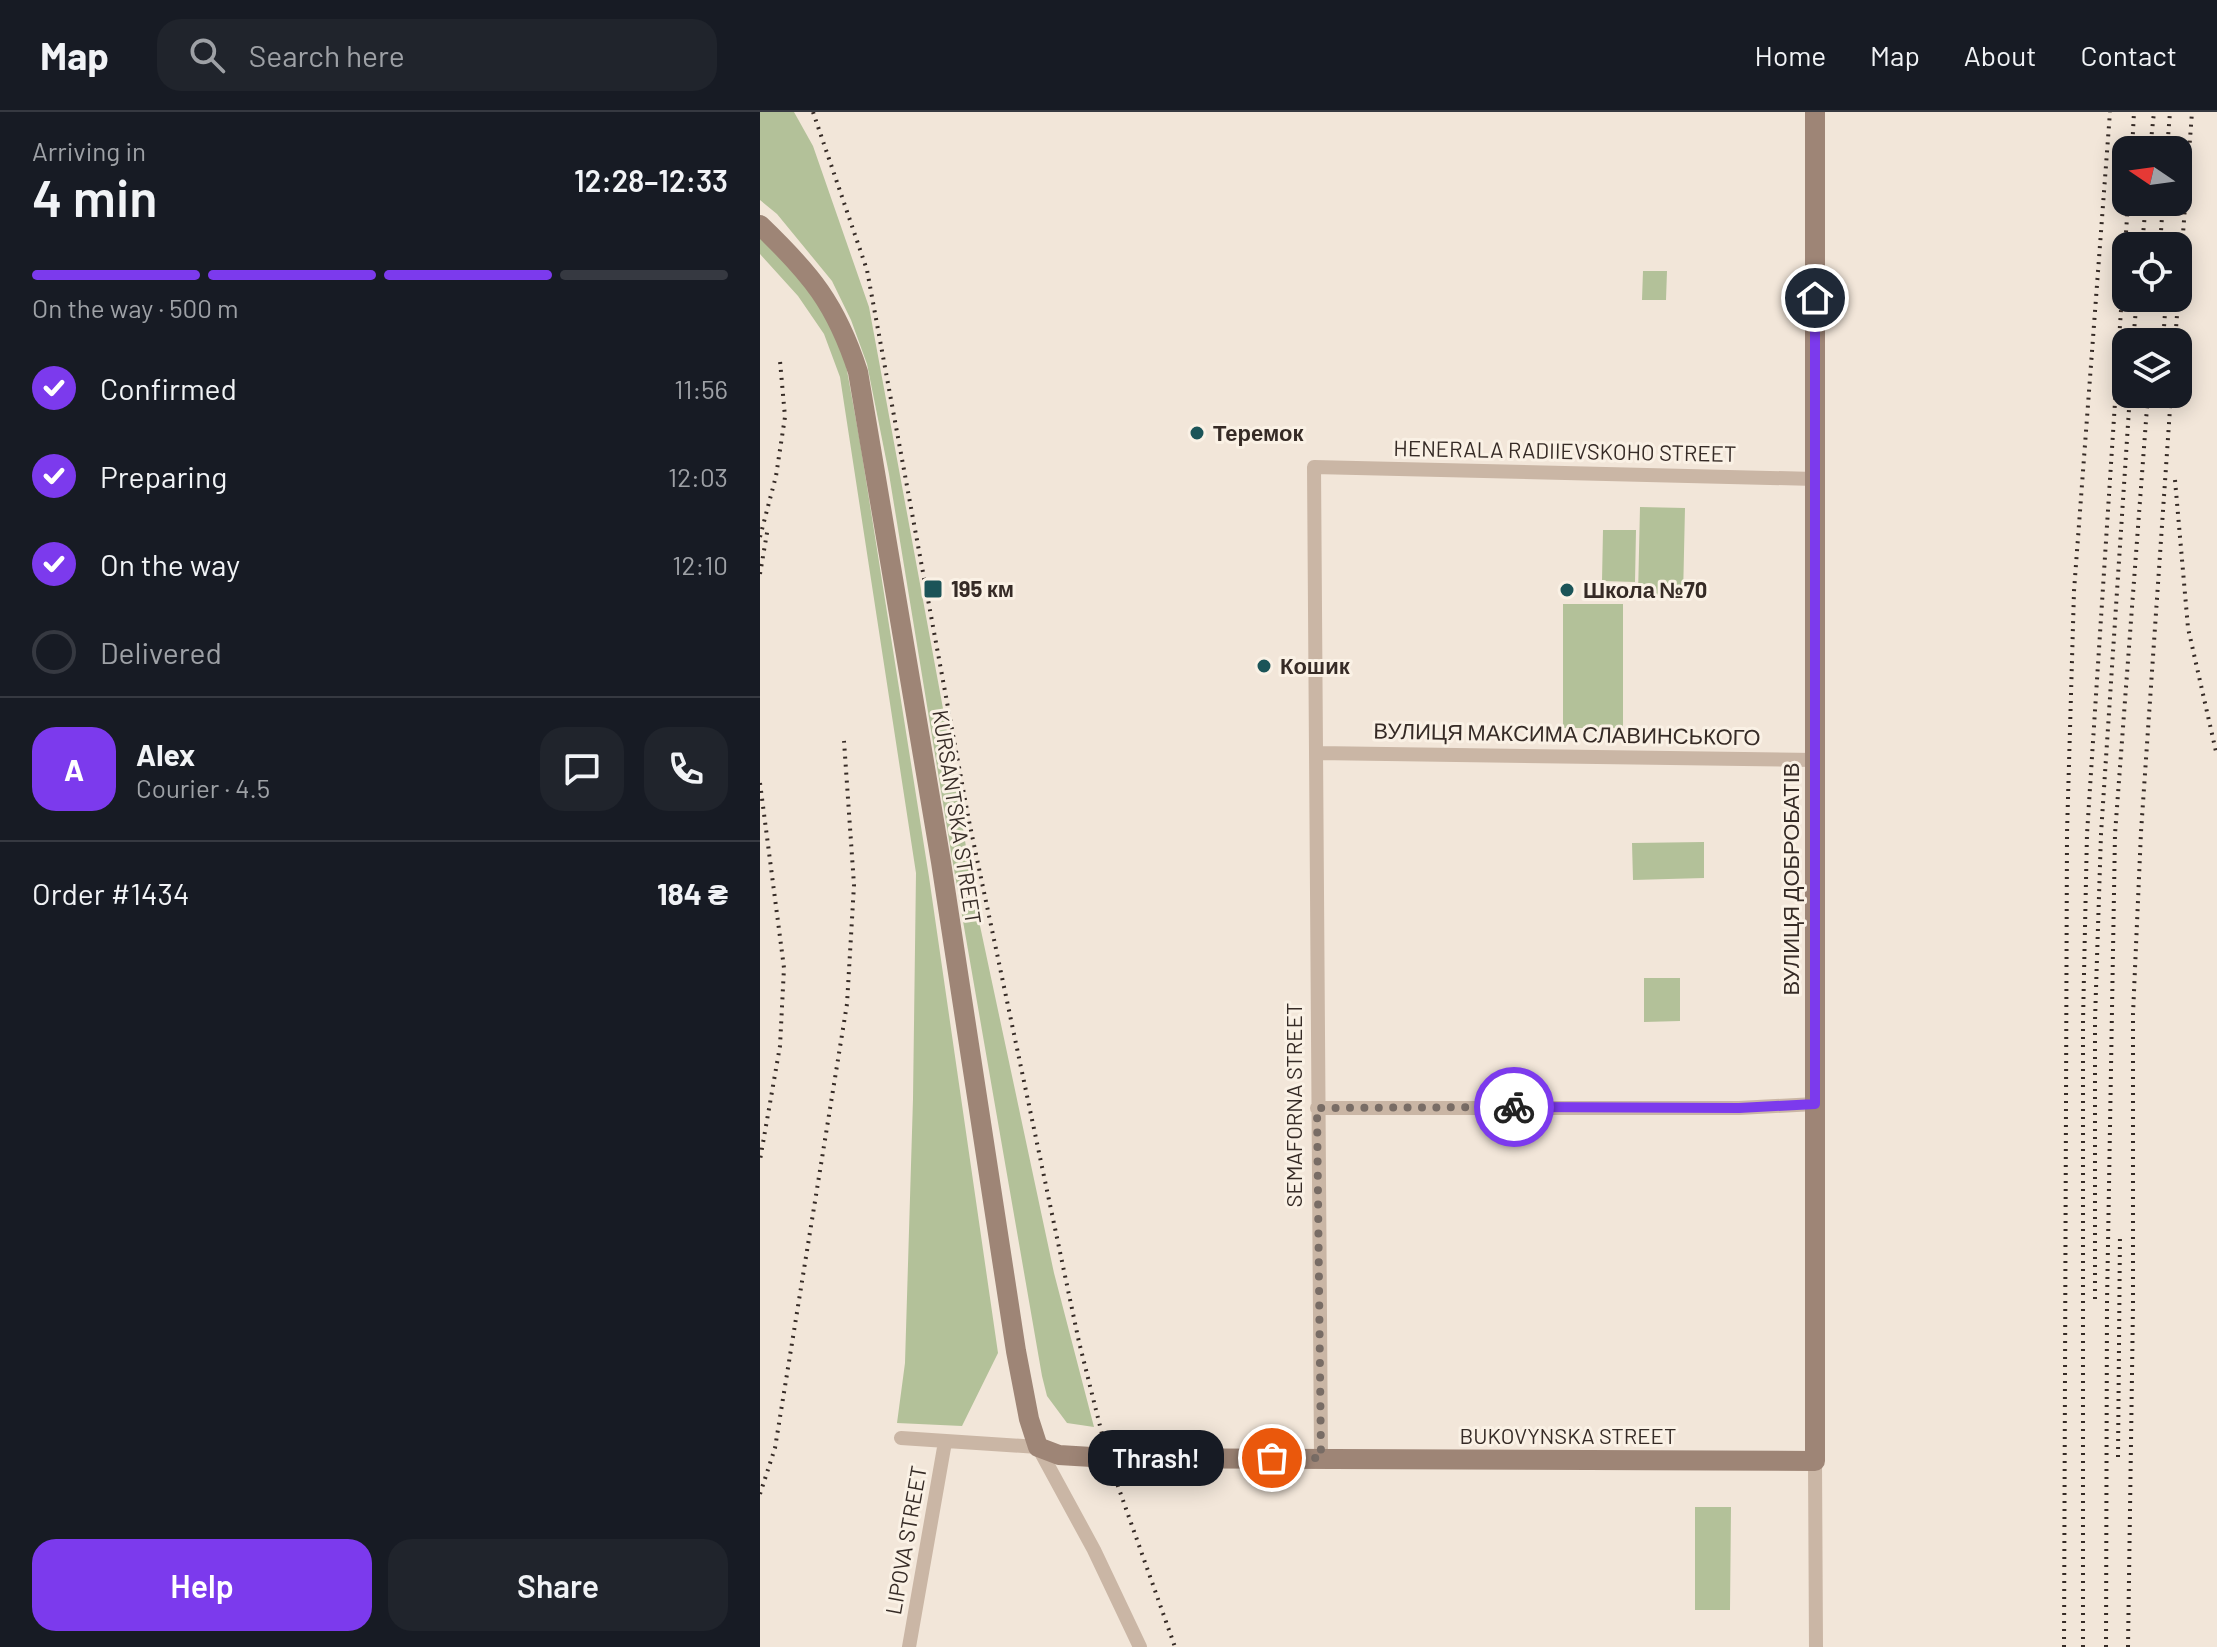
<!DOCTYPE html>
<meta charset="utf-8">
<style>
:root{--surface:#171b24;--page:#20242c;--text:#f1f3f6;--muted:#9ea1a6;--line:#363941;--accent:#7c3aed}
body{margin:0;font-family:Barlow,sans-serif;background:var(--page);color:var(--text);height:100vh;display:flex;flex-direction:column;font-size:30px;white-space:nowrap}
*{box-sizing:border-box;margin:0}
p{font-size:26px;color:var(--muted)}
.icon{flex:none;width:44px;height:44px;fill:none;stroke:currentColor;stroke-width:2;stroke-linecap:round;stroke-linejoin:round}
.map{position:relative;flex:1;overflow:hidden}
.sheet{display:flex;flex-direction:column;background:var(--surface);width:760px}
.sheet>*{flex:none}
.needle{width:52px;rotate:283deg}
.buttons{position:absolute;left:1352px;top:24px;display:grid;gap:16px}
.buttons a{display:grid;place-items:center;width:80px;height:80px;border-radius:16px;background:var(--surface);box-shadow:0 4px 20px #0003;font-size:40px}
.pin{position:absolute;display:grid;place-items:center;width:68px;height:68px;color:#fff;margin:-34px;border:4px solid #fff;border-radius:50%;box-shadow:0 2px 8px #0007}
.courier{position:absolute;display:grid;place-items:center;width:80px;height:80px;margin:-40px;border:6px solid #7c3aed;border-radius:50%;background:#fff;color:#222;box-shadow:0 2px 10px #0007}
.bubble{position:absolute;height:56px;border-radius:24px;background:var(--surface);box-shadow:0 4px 20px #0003;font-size:26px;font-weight:600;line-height:56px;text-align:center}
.summary em{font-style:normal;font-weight:600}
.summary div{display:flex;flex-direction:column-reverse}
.summary{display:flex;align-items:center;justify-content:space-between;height:136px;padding:0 32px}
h1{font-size:52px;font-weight:600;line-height:60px}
.bar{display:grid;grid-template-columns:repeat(4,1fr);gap:12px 8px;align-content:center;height:96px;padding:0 32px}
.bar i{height:10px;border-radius:6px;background:var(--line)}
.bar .selected{background:var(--accent)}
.bar p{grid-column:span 4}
.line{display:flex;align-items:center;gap:20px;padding:0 32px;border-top:2px solid var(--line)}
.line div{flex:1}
.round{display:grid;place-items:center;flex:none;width:84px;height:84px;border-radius:24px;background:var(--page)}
ol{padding:0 32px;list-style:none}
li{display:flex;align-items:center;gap:24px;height:88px}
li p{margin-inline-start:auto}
li .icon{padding:8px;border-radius:50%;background:var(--accent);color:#fff;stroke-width:4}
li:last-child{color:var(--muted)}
li i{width:44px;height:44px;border:4px solid var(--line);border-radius:50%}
.cta{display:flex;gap:16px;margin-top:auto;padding:16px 32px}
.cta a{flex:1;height:92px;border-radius:24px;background:var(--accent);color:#fff;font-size:32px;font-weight:600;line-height:92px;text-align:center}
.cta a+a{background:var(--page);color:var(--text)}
header{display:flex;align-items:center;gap:48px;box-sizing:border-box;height:112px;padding:0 40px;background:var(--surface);border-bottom:2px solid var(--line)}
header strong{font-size:38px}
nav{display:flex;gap:44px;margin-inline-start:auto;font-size:28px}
.search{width:560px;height:72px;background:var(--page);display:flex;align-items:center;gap:20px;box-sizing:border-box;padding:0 28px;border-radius:24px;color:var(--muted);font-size:30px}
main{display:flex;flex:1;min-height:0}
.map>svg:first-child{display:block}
.green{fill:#b3c199}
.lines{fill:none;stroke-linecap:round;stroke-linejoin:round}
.street{stroke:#cab6a5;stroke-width:14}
.secondary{stroke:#9e8576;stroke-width:20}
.rail{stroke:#362b26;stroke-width:4;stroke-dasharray:2 6;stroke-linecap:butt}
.done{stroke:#786c65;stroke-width:8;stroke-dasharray:0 14.4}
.route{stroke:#7c3aed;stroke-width:10}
.poi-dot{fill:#1b5458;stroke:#faf1e5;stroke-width:3}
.labels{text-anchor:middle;stroke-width:6;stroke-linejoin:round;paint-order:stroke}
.poi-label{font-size:22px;font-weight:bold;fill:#362b26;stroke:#faf1e5;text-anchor:start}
.street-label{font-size:22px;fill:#362b26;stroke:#faf1e5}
</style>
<header>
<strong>Map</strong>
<div class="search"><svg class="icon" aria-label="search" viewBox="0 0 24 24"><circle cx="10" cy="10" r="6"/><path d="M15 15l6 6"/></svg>Search here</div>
<nav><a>Home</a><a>Map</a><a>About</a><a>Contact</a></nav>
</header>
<main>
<section class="sheet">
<div class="summary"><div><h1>4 min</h1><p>Arriving in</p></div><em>12:28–12:33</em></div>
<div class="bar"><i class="selected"></i><i class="selected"></i><i class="selected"></i><i></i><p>On the way · 500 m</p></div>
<ol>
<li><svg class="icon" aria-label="check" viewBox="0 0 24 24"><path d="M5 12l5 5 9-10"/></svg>Confirmed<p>11:56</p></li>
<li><svg class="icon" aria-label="check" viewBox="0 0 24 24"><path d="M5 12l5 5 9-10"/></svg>Preparing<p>12:03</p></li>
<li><svg class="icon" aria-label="check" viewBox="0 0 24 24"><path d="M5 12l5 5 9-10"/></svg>On the way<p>12:10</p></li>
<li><i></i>Delivered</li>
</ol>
<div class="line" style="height:144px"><b class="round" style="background:var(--accent);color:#fff">A</b><div><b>Alex</b><p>Courier · 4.5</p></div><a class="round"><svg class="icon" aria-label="chat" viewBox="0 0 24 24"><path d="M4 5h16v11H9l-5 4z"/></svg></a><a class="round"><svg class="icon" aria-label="phone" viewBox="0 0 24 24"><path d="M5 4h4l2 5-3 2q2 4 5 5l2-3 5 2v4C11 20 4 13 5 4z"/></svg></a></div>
<div class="line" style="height:104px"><div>Order #1434</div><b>184 ₴</b></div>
<div class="cta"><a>Help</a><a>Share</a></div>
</section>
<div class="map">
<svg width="1457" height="1535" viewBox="0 0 1457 1535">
<rect width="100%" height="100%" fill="#f2e6d9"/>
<!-- green -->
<path class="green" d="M0 0H34L53 34 109 195 184 602 216 795 294 1161 334 1315 307 1311 287 1284 282 1264 191 740 129 362 107 252 91 208 72 169 17 102 0 88Z
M0 126 30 153 55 185 77 227 86 253 100 330 169 765 238 1241 202 1314 137 1311 145 1251 153 987 156 761 80 265 64 222 38 184 0 142Z
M883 159H907L906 188H882Z
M880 395 925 396 923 485 878 484Z
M843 418H876L875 470 842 469Z
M803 492H863V616H803Z
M944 730V766L873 768 872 731Z
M884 866H920V909L884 910Z
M935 1395H971L970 1498H935Z"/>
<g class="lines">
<!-- street -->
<path class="street" d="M557 641 1055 648
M557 996H979L1055 992
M141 1326 278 1335 334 1438 380 1535
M561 1346 554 355 1055 367
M1055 1349 1056 1535
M149 1535 185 1330"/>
<!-- secondary -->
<path class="secondary" d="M0 113C51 162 76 192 98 260L181 750 256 1239 269 1307 278 1335 299 1343 348 1346 1055 1349V0"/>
<!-- rail -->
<path class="rail" d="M53 0 107 158 209 709 319 1230 348 1346 415 1535
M1372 38 1374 0
M1390 38 1394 0
M1407 38 1410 0
M1382 134 1386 90
M1400 134 1403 90
M1373 230 1377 186
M1403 230 1406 186
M1415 230 1432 0
M1415 368 1428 516 1457 644
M0 425 16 364 25 305 20 249
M0 462 8 415
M0 671 24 856 20 934 0 1048
M1335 1187V908L1341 722 1370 282
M1358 1345 1360 1121
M0 1382 15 1336 87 892 94 773 84 629
M1304 1535 1307 721 1314 479 1350 0
M1323 1535V909L1327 722 1368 90
M1346 1535 1347 1191 1355 722 1388 282
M1368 1535 1373 1194V902L1381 720 1411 282"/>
</g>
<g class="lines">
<!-- done -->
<path class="done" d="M512 1346H561L557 996 754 995"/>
<!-- route -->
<path class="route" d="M754 995 979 996 1055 992V186"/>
</g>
<!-- markers -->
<g class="poi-dot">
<circle cx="437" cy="321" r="8"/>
<rect x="163" y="467" width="20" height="20" rx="4"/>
<circle cx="807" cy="478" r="8"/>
<circle cx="504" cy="554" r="8"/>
</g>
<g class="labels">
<!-- poi labels -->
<g class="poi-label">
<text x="453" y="329">Теремок</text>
<text x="191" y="485">195 км</text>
<text x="823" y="486">Школа №70</text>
<text x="520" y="562">Кошик</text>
</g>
<!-- street labels -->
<g class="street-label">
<text transform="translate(805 339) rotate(1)" y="8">HENERALA RADIIEVSKOHO STREET</text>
<text transform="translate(807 622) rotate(1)" y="8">ВУЛИЦЯ МАКСИМА СЛАВИНСЬКОГО</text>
<text transform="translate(197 705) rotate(81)" y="8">KURSANTSKA STREET</text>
<text transform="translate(1031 767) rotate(-90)" y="8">ВУЛИЦЯ ДОБРОБАТІВ</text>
<text transform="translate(534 993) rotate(-90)" y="8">SEMAFORNA STREET</text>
<text x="808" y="1332">BUKOVYNSKA STREET</text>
<text transform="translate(146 1428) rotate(-80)" y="8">LIPOVA STREET</text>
</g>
</g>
</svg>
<div class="buttons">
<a><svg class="needle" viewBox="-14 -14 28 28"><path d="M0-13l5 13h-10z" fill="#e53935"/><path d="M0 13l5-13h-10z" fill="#9ea1a6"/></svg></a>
<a><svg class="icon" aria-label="locate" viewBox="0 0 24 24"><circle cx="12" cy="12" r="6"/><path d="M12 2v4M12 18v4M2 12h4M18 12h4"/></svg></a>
<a><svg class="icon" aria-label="layers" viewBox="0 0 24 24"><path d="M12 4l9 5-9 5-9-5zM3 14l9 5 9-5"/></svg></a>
</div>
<div class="pin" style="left:512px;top:1346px;background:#ea580c"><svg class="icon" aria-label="bag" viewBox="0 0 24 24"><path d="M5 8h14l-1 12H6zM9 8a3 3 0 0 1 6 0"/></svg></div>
<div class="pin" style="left:1055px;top:186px;background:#1f2937"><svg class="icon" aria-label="home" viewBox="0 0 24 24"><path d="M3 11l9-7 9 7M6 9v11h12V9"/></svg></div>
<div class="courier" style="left:754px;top:995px"><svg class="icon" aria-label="bike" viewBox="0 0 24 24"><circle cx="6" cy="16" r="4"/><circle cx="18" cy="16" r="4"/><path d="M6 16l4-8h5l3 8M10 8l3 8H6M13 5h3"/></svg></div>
<div class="bubble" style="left:328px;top:1318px;width:136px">Thrash!</div>
</div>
</main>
